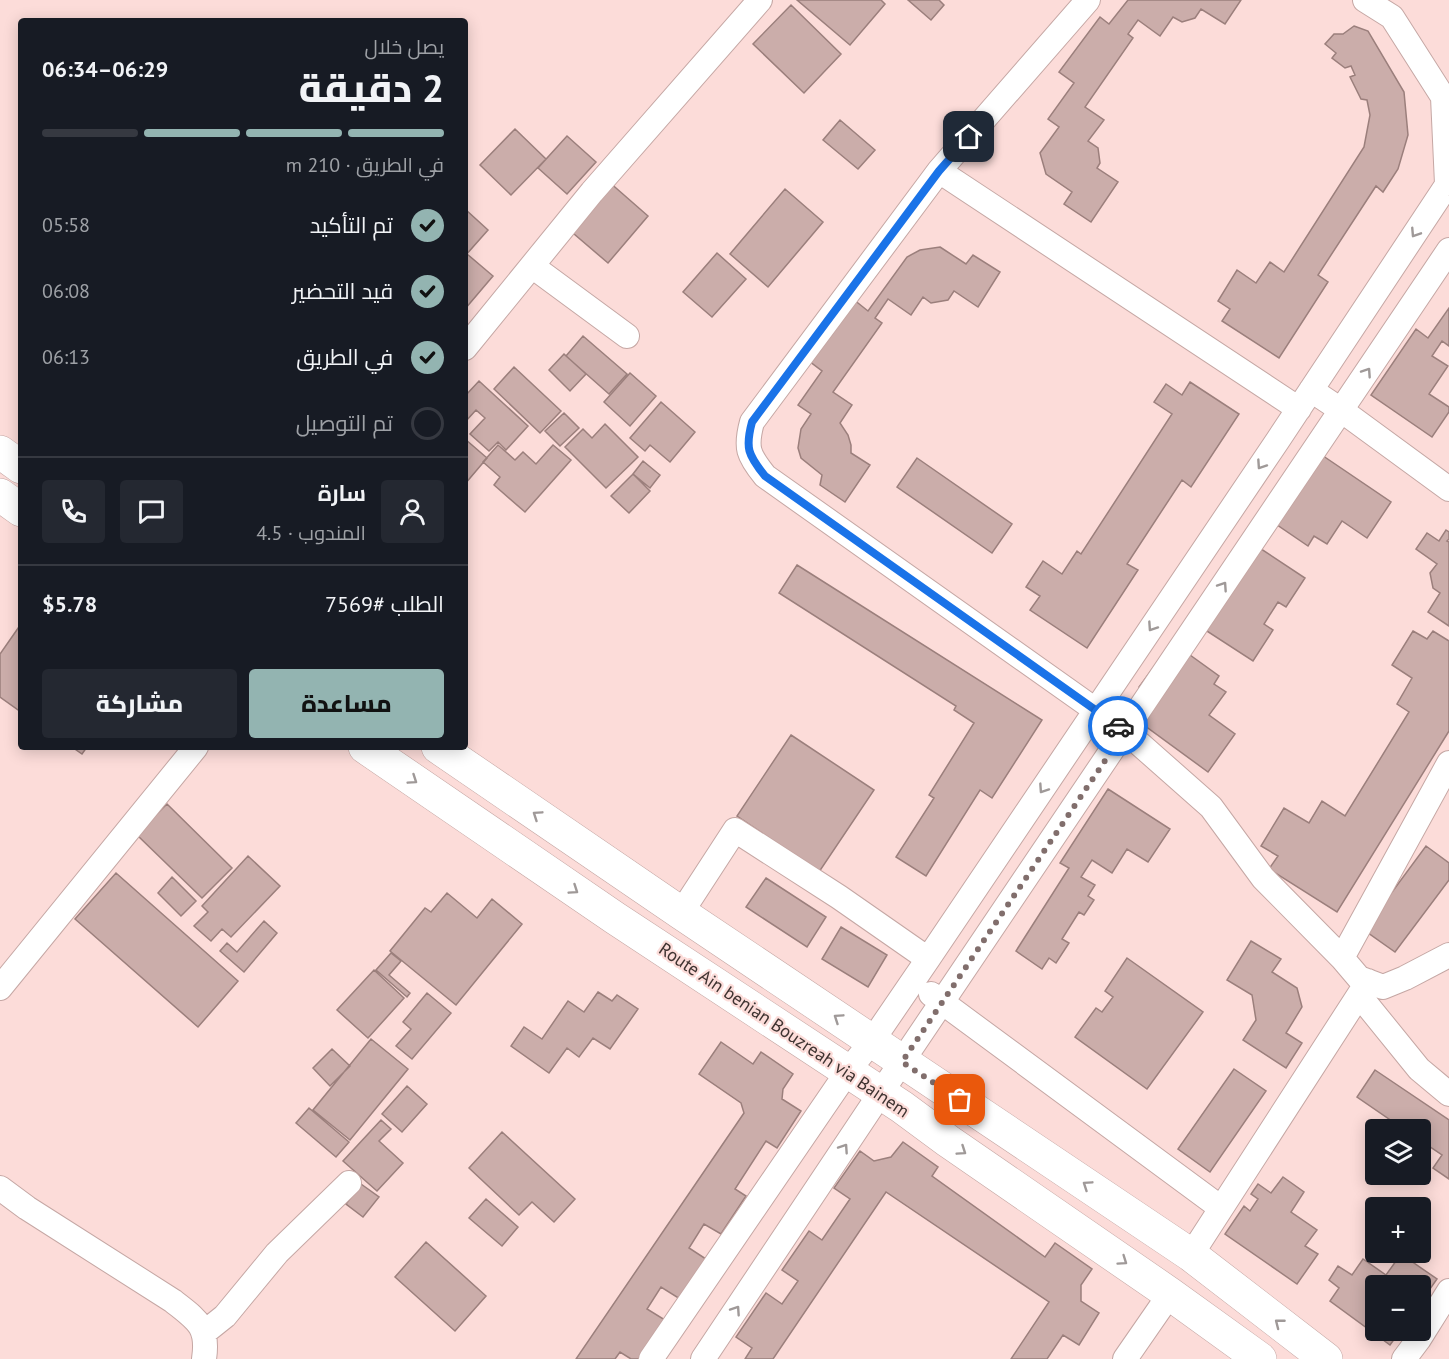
<!DOCTYPE html>
<html lang="ar">
<meta charset="utf-8">
<style>
:root{--surface:#171b24;--page:#242831;--text:#f1f3f6;--muted:#9ea1a6;--line:#363941;--accent:#93b4b1}
body{margin:0;font-family:"PT Sans",Cairo,sans-serif;background:var(--page);color:var(--text);direction:rtl;height:100vh;display:flex;flex-direction:column;font-size:22px;white-space:nowrap}
*{box-sizing:border-box;margin:0}
p{font-size:20px;color:var(--muted)}
.icon{flex:none;width:33px;height:33px;fill:none;stroke:currentColor;stroke-width:2;stroke-linecap:round;stroke-linejoin:round}
.map{position:relative;flex:1;overflow:hidden;direction:ltr}
.drawer{position:absolute;left:18px;top:18px;width:450px;height:732px;display:flex;flex-direction:column;background:var(--surface);border-radius:6px;box-shadow:0 3px 15px #0003;direction:rtl}
.drawer>*{flex:none}
.fabs{position:absolute;left:1365px;top:1119px;display:grid;gap:12px}
.fabs a{display:grid;place-items:center;width:66px;height:66px;border-radius:6px;background:var(--surface);box-shadow:0 3px 15px #0003;font-size:30px}
.pin{position:absolute;display:grid;place-items:center;width:51px;height:51px;color:#fff;margin:-26px;border-radius:12px;box-shadow:0 3px 9px #0006}
.courier{position:absolute;display:grid;place-items:center;width:60px;height:60px;margin:-30px;border:4px solid #1a73e8;border-radius:50%;background:#fff;color:#222;box-shadow:0 2px 8px #0007}
.head em{font-style:normal;font-weight:800}
.head div{display:flex;flex-direction:column-reverse}
.head{display:flex;align-items:center;justify-content:space-between;height:102px;padding:0 24px}
h1{font-size:39px;font-weight:800;line-height:45px}
.bar{display:grid;grid-template-columns:repeat(4,1fr);gap:9px 6px;align-content:center;height:72px;padding:0 24px}
.bar i{height:8px;border-radius:4px;background:var(--line)}
.bar .selected{background:var(--accent)}
.bar p{grid-column:span 4}
.line{display:flex;align-items:center;gap:15px;padding:0 24px;border-top:2px solid var(--line)}
.line div{flex:1}
.round{display:grid;place-items:center;flex:none;width:63px;height:63px;border-radius:6px;background:var(--page)}
ol{padding:0 24px;list-style:none}
li{display:flex;align-items:center;gap:18px;height:66px}
li p{margin-inline-start:auto}
li .icon{padding:6px;border-radius:50%;background:var(--accent);color:#111;stroke-width:4}
li:last-child{color:var(--muted)}
li i{width:33px;height:33px;border:3px solid var(--line);border-radius:50%}
.button{display:flex;gap:12px;margin-top:auto;padding:12px 24px}
.button a{flex:1;height:69px;border-radius:6px;background:var(--accent);color:#111;font-size:24px;font-weight:800;line-height:69px;text-align:center}
.button a+a{background:var(--page);color:var(--text)}
.map>svg:first-child{display:block}
.building{fill:#cbadaa;stroke:#9b7f7c;stroke-width:1.5}
.lines{fill:none;stroke-linecap:round;stroke-linejoin:round}
.street-casing{stroke:#c5a7a4;stroke-width:26}
.secondary-casing{stroke:#c5a7a4;stroke-width:34}
.street{stroke:#fff;stroke-width:24}
.secondary{stroke:#fff;stroke-width:33}
.oneway{stroke:#9f9998}
.done{stroke:#816e6c;stroke-width:6;stroke-dasharray:0 10.8}
.route{stroke:#1a73e8;stroke-width:8}
.labels{text-anchor:middle;stroke-width:4.5;stroke-linejoin:round;paint-order:stroke}
.street-label{font-size:18px;fill:#3f3331;stroke:#fcdcd9}
</style>
<div class="map">
<svg width="1449" height="1359" viewBox="0 0 1449 1359">
<rect width="100%" height="100%" fill="#fcdcd9"/>
<!-- building -->
<path class="building" d="M797 0H881L885 4 850 45Z
M908 0H939L944 5 931 20Z
M1128 0H1241L1225 24 1201 9 1195 18 1182 22 1173 17 1160 36 1138 20 1128 34 1133 38 1085 107 1104 120 1088 141 1098 148 1100 163 1097 168 1118 182 1091 222 1064 204 1072 192 1046 174 1040 153 1059 127 1048 119 1074 83 1059 72 1100 17 1109 24Z
M791 5 841 54 804 93 753 44Z
M1354 26 1368 31 1404 92 1408 135 1398 169 1383 192 1376 186 1318 275 1328 282 1279 358 1222 321 1230 309 1218 301 1237 270 1256 283 1270 262 1284 272 1364 147 1370 115 1367 100 1361 99 1350 77 1355 75 1351 66 1345 68 1332 58 1336 53 1325 44 1334 34H1343Z
M840 120 875 150 858 169 823 140Z
M515 129 546 159 511 195 480 165Z
M567 136 596 162 567 194 538 168Z
M608 181 648 216 608 263 567 228Z
M785 189 823 222 768 287 730 254Z
M465 209 488 230 465 256Z
M940 247 966 264 973 255 1000 272 978 307 954 291 948 300 931 303 923 297 911 315 888 299 875 318 882 323 833 392 852 405 840 423 848 435 851 445V453L870 465 845 502 820 485 822 475 801 458 798 448 801 429 811 414 798 405 822 371 809 361 853 299 868 311 907 257 920 250Z
M717 253 746 279 712 317 683 292Z
M467 254 493 276 465 309V256Z
M1449 308V346L1442 341 1432 356 1448 366 1429 394 1449 407V412L1432 437 1371 395 1416 329 1428 338Z
M583 336 627 374 609 394 566 356Z
M564 354 586 374 570 391 549 370Z
M514 367 561 411 540 433 494 389Z
M630 373 656 396 630 426 604 402Z
M479 381 528 426 506 450 498 442 489 451 470 434 485 418 476 410 465 422V396Z
M1190 382 1239 414 1191 487 1182 480 1127 564 1138 570 1087 648 1030 610 1040 596 1026 587 1043 561 1062 574 1077 551 1081 554 1172 414 1154 402 1166 384 1182 395Z
M661 402 695 432 670 462 650 445 645 451 630 438Z
M564 413 579 428 560 446 545 431Z
M605 424 638 457 606 488 565 447 583 429 592 438Z
M465 439 487 458 465 484Z
M498 445 515 460 523 452 536 464 553 445 571 460 525 512 494 485 500 477 483 462Z
M1307 445 1391 502 1367 538 1342 521 1327 544 1314 536 1308 546 1261 514Z
M917 458 1012 524 992 553 897 487Z
M643 461 660 475 650 488 633 474Z
M633 474 650 491 629 513 611 496Z
M1446 530 1449 532V539L1447 541 1449 542V626L1428 612 1440 593 1433 588 1430 573 1437 564 1416 549 1427 533 1439 541Z
M1249 541 1305 578 1286 607 1278 602 1264 624 1273 630 1253 661 1196 624Z
M797 565 1042 720 992 798 980 790 926 876 896 857 934 798 929 795 974 723 954 710 956 706 779 593Z
M21 624V712L0 697V654Z
M1413 631 1427 639 1433 631 1449 641V731L1337 912 1269 869 1278 856 1261 846 1284 808 1309 823 1322 801 1345 816 1409 712 1397 704 1412 678 1392 665Z
M1172 642 1219 676 1214 684 1226 692 1209 715 1235 734 1208 772 1137 720 1153 697 1139 687Z
M791 735 874 790 819 872 737 816Z
M72 747H87L82 754Z
M1108 789 1170 829 1148 862 1127 849 1112 873 1092 860 1081 877 1095 885 1088 896 1094 900 1084 915 1079 912 1062 939 1069 943 1056 963 1049 958 1042 969 1016 951 1069 868 1060 863Z
M167 804 232 868 202 898 136 834Z
M1426 846 1449 863V880L1395 952 1364 930Z
M248 856 280 886 231 937 222 929 211 941 194 926 208 912 202 906Z
M116 873 238 981 198 1027 75 919Z
M172 877 196 901 181 916 158 893Z
M766 878 826 917 807 947 746 907Z
M447 893 477 918 492 899 522 924 456 1005 390 951 425 908 431 912Z
M264 921 277 933 244 972 220 951 227 943 237 952Z
M841 927 887 955 868 987 822 959Z
M1251 941 1281 959 1272 972 1297 988 1302 1007 1286 1033 1302 1043 1286 1068 1243 1040 1256 1020 1252 995 1227 980Z
M391 953 401 961 389 975 410 993 407 997 376 970Z
M1127 958 1203 1012 1147 1089 1075 1037 1096 1008 1102 1012 1113 997 1105 991Z
M374 970 404 998 368 1038 337 1010Z
M598 992 612 1001 617 995 638 1009 610 1049 593 1038 579 1057 567 1048 549 1073 511 1046 524 1027 542 1039 568 1001 584 1012Z
M427 993 451 1013 412 1059 396 1046 411 1029 403 1022Z
M371 1039 408 1069 350 1140 313 1110Z
M721 1042 753 1064 761 1052 793 1074 783 1089 782 1099 801 1111 777 1148 766 1141 735 1189 746 1196 721 1234 704 1224 689 1248 706 1259 680 1299 661 1287 647 1309 665 1320 640 1359H631L620 1352 615 1359H576L744 1113 741 1103 699 1074Z
M332 1049 350 1066 330 1086 313 1068Z
M1234 1069 1266 1091 1210 1172 1178 1149Z
M1375 1070 1449 1120V1179L1433 1168 1442 1155 1420 1140V1130H1405L1357 1097Z
M407 1086 427 1104 402 1132 382 1114Z
M309 1108 349 1142 336 1157 296 1123Z
M381 1120 391 1129 379 1141 403 1163 377 1191 343 1161Z
M502 1132 575 1199 554 1222 532 1202 519 1215 469 1168Z
M903 1142 938 1167 932 1176 1045 1257 1055 1243 1092 1269 1081 1285V1301L1099 1313 1079 1345 1063 1335 1047 1359H1011L1049 1302 886 1192 773 1359H745L752 1348 736 1337 766 1293 782 1304 798 1281 782 1270 809 1231 822 1240 850 1199 834 1188 860 1151 874 1161 891 1157Z
M1283 1177 1304 1192 1291 1212 1317 1230 1305 1246 1318 1254 1297 1284 1225 1234 1244 1206 1250 1211 1258 1199 1251 1194 1258 1184 1271 1193Z
M361 1184 379 1197 363 1217 346 1204Z
M486 1199 518 1227 502 1246 469 1218Z
M426 1242 486 1296 455 1331 395 1277Z
M1401 1254 1437 1279 1423 1299 1420 1297V1286H1376V1330H1401L1390 1345 1330 1301 1339 1288 1329 1280 1338 1266 1352 1275 1363 1259 1386 1275Z"/>
<g class="lines">
<!-- street casing -->
<g class="street-casing">
<path id="street" d="M1088 0 939 171 752 422C745 448 748 455 765 476L1125 731 1211 807 1263 878 1342 958 1359 978 1383 987 1405 978 1449 955
M1365 0 1392 17 1443 97 1447 184
M939 171 1299 409
M532 266 627 336
M465 348 592 192 760 0
M1311 390 1341 410 1449 489
M681 913 735 830 839 897 928 959
M1342 958 1449 763
M0 988 196 747
M931 994 1221 1208
M1359 995 1419 1069 1449 1094
M0 1188 27 1208 173 1301C197 1320 209 1326 204 1359
M1191 1255 1368 981
M205 1332 225 1316 277 1253 349 1183
M651 1359 848 1071 872 1041 928 959 1278 440 1449 182
M703 1359 880 1094 1449 250
M1125 1359 1170 1294
M1404 1359 1419 1339 1449 1291"/>
</g>
<!-- secondary casing -->
<g class="secondary-casing">
<path id="secondary" d="M0 452 21 467
M0 495 21 510
M365 747 615 918 902 1107 948 1141 1170 1294 1260 1359
M438 747 681 913 1191 1255 1326 1359"/>
</g>
<!-- street -->
<use href="#street" class="street"/>
<!-- secondary -->
<use href="#secondary" class="secondary"/>
</g>
<!-- one-way arrows -->
<defs><path id="oneway-chevron" d="M-2-3.5L2.5 0L-2 3.5" fill="none" stroke-width="1.6" stroke-linecap="round" stroke-linejoin="round" transform="scale(1.5)"/></defs>
<g class="oneway">
<use href="#oneway-chevron" transform="translate(1415 233) rotate(123)"/>
<use href="#oneway-chevron" transform="translate(1367 372) rotate(-56)"/>
<use href="#oneway-chevron" transform="translate(1261 465) rotate(124)"/>
<use href="#oneway-chevron" transform="translate(1223 586) rotate(-56)"/>
<use href="#oneway-chevron" transform="translate(1152 627) rotate(124)"/>
<use href="#oneway-chevron" transform="translate(413 780) rotate(34)"/>
<use href="#oneway-chevron" transform="translate(1043 789) rotate(124)"/>
<use href="#oneway-chevron" transform="translate(537 815) rotate(-146)"/>
<use href="#oneway-chevron" transform="translate(574 890) rotate(34)"/>
<use href="#oneway-chevron" transform="translate(838 1018) rotate(-146)"/>
<use href="#oneway-chevron" transform="translate(844 1148) rotate(-56)"/>
<use href="#oneway-chevron" transform="translate(962 1151) rotate(34)"/>
<use href="#oneway-chevron" transform="translate(1087 1185) rotate(-146)"/>
<use href="#oneway-chevron" transform="translate(1123 1261) rotate(35)"/>
<use href="#oneway-chevron" transform="translate(736 1310) rotate(-56)"/>
<use href="#oneway-chevron" transform="translate(1279 1323) rotate(-142)"/>
</g>
<g class="lines">
<!-- done -->
<path class="done" d="M960 1100 902 1062 1125 731 1118 726"/>
<!-- route -->
<path class="route" d="M969 137 939 171 752 422C745 448 748 455 765 476L1118 726"/>
</g>
<g class="labels">
<!-- street labels -->
<g class="street-label">
<text transform="translate(784 1030) rotate(34)" y="6">Route Ain benian Bouzreah via Bainem</text>
</g>
</g>
</svg>
<div class="fabs">
<a><svg class="icon" aria-label="layers" viewBox="0 0 24 24"><path d="M12 4l9 5-9 5-9-5zM3 14l9 5 9-5"/></svg></a>
<a>+</a>
<a>−</a>
</div>
<div class="pin" style="left:960px;top:1100px;background:#ea580c"><svg class="icon" aria-label="bag" viewBox="0 0 24 24"><path d="M5 8h14l-1 12H6zM9 8a3 3 0 0 1 6 0"/></svg></div>
<div class="pin" style="left:969px;top:137px;background:#1f2937"><svg class="icon" aria-label="home" viewBox="0 0 24 24"><path d="M3 11l9-7 9 7M6 9v11h12V9"/></svg></div>
<div class="courier" style="left:1118px;top:726px"><svg class="icon" aria-label="car" viewBox="0 0 24 24"><path d="M5 17H2v-5l4-1 3-4h7l3 4 3 1v5h-3M9 17h6M6 11h13"/><circle cx="7" cy="17" r="2"/><circle cx="17" cy="17" r="2"/></svg></div>
<section class="drawer">
<div class="head"><div><h1>2 دقيقة</h1><p>يصل خلال</p></div><em>06:29–06:34</em></div>
<div class="bar"><i class="selected"></i><i class="selected"></i><i class="selected"></i><i></i><p>في الطريق · 210 m</p></div>
<ol>
<li><svg class="icon" aria-label="check" viewBox="0 0 24 24"><path d="M5 12l5 5 9-10"/></svg>تم التأكيد<p>05:58</p></li>
<li><svg class="icon" aria-label="check" viewBox="0 0 24 24"><path d="M5 12l5 5 9-10"/></svg>قيد التحضير<p>06:08</p></li>
<li><svg class="icon" aria-label="check" viewBox="0 0 24 24"><path d="M5 12l5 5 9-10"/></svg>في الطريق<p>06:13</p></li>
<li><i></i>تم التوصيل</li>
</ol>
<div class="line" style="height:108px"><a class="round"><svg class="icon" aria-label="person" viewBox="0 0 24 24"><circle cx="12" cy="8" r="4"/><path d="M4 21q1-7 8-7t8 7"/></svg></a><div><b>سارة</b><p>المندوب · 4.5</p></div><a class="round"><svg class="icon" aria-label="chat" viewBox="0 0 24 24"><path d="M4 5h16v11H9l-5 4z"/></svg></a><a class="round"><svg class="icon" aria-label="phone" viewBox="0 0 24 24"><path d="M5 4h4l2 5-3 2q2 4 5 5l2-3 5 2v4C11 20 4 13 5 4z"/></svg></a></div>
<div class="line" style="height:78px"><div>الطلب #7569</div><b>$5.78</b></div>
<div class="button"><a>مساعدة</a><a>مشاركة</a></div>
</section>
</div>
